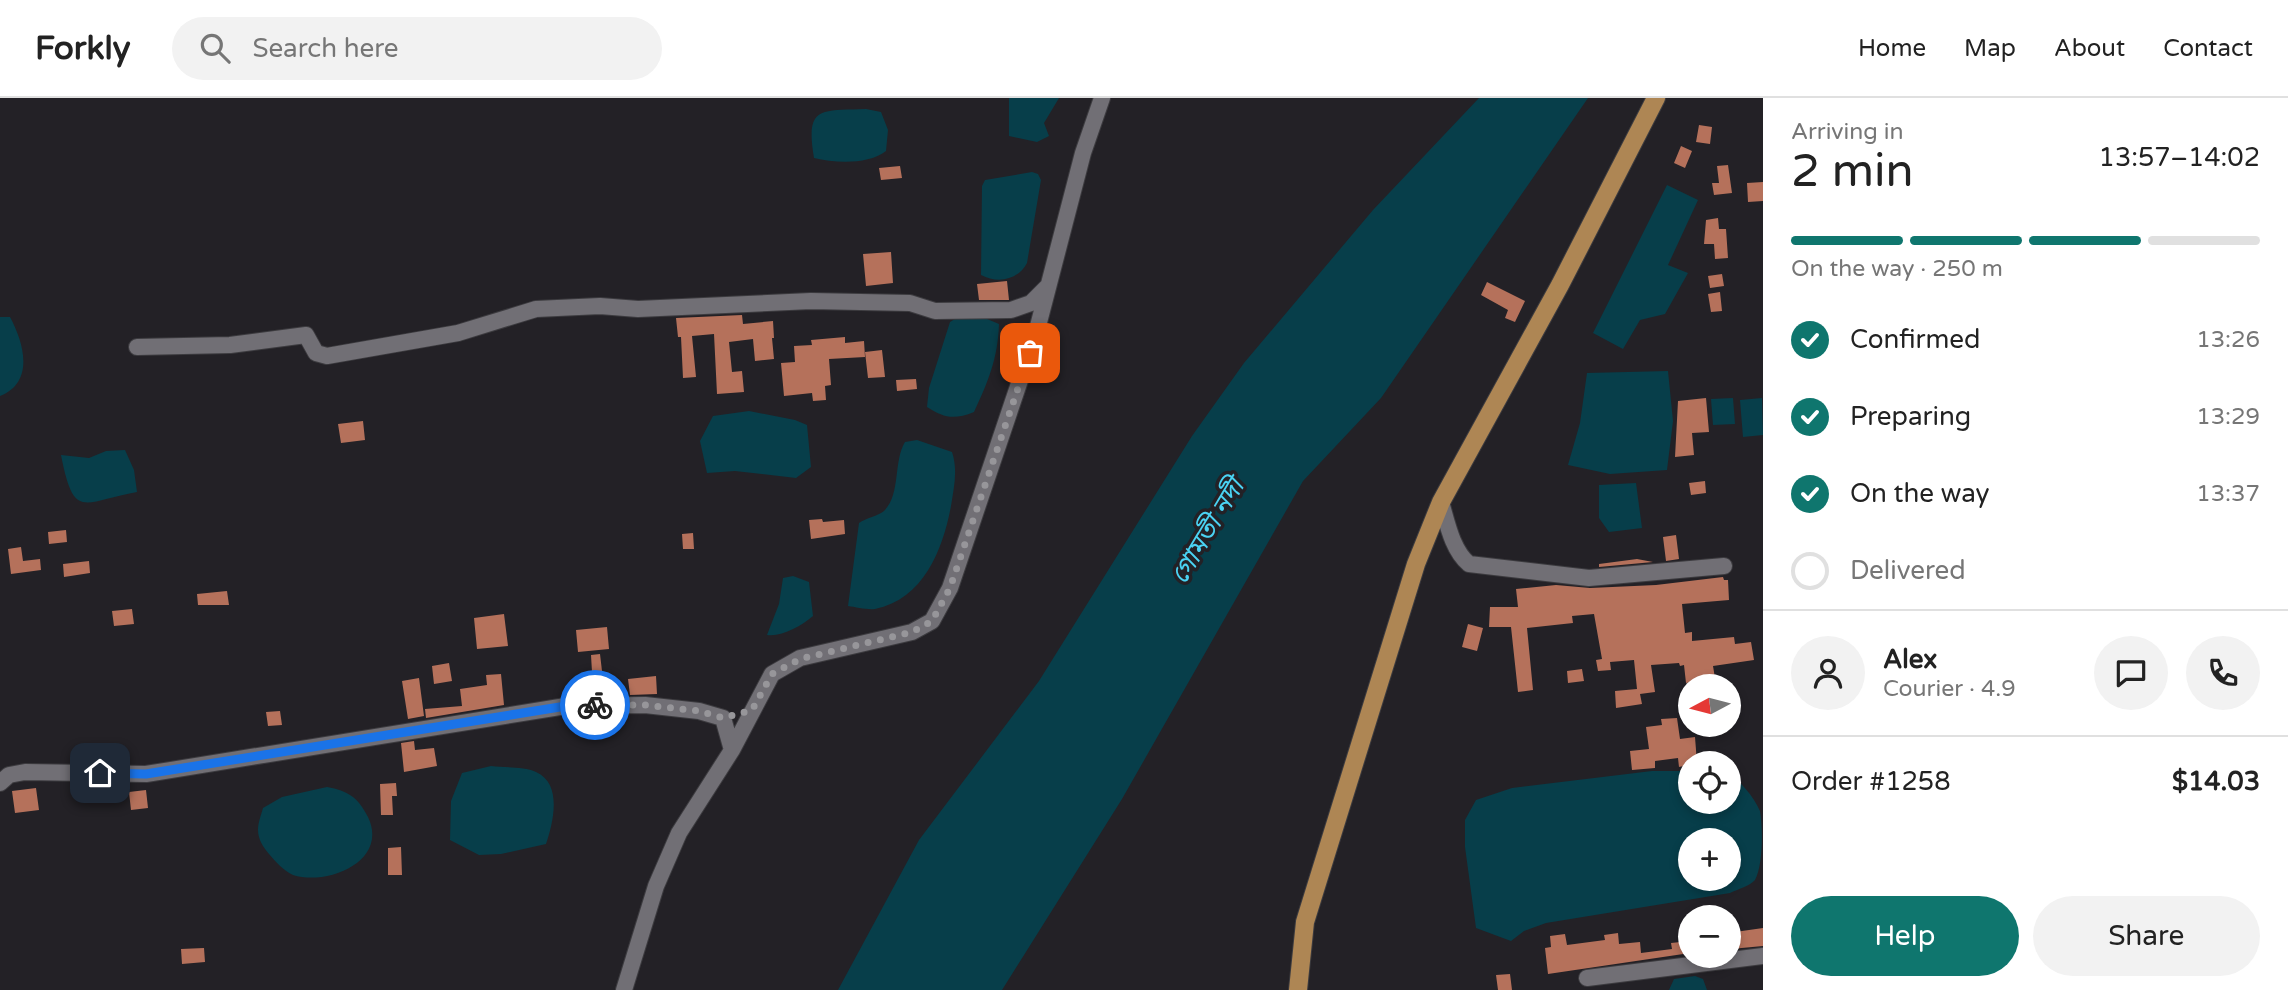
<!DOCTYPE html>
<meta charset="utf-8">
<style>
:root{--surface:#fff;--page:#f2f2f2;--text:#222;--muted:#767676;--line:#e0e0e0;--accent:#0f766e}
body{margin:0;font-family:"Varela Round","Noto Sans Bengali",sans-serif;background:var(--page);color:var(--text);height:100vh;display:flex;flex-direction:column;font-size:26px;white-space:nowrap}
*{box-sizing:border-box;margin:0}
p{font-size:23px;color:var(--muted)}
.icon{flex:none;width:38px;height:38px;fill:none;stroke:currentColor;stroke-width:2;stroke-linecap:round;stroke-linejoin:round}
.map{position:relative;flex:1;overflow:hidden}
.drawer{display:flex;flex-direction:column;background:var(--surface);width:525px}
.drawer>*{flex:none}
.needle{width:46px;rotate:263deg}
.controls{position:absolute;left:1678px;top:576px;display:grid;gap:14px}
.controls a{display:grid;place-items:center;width:63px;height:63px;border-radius:50%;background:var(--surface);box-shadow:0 4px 10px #0003;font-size:35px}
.pin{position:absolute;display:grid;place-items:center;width:60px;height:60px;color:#fff;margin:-30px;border-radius:14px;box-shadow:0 4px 10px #0006}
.courier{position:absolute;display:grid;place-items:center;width:70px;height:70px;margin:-35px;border:5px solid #1a73e8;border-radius:50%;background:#fff;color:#222;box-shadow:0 2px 9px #0007}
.summary em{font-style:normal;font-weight:600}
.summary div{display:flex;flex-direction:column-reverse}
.summary{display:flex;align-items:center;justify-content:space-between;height:119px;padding:0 28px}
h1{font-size:46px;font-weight:600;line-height:52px}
.bar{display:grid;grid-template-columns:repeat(4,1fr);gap:10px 7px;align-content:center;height:84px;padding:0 28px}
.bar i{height:9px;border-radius:5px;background:var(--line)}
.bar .selected{background:var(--accent)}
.bar p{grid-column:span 4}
.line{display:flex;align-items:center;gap:18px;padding:0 28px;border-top:2px solid var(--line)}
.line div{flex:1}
.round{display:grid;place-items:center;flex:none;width:74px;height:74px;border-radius:37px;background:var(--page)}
ol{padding:0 28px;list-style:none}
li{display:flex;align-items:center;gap:21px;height:77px}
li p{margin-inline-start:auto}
li .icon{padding:7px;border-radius:50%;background:var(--accent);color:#fff;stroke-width:4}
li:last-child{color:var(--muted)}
li i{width:38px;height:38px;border:4px solid var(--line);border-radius:50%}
.primary-button{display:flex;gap:14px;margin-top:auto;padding:14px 28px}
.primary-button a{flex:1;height:80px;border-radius:42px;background:var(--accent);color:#fff;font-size:28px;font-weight:600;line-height:80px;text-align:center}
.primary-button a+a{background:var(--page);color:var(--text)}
header{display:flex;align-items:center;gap:42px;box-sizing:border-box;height:98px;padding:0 35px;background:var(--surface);border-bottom:2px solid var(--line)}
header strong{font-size:33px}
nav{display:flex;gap:38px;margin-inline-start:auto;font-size:24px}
.search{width:490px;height:63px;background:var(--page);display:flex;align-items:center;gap:18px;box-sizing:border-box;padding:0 24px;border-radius:38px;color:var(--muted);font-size:26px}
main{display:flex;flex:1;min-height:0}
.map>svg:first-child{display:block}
.water{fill:#073e4a;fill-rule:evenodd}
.building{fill:#b5715b}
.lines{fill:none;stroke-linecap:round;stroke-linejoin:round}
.minor-casing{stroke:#3c3b3f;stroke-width:18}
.major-casing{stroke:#3c3b3f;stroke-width:20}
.minor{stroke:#716f75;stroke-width:16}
.major{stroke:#ae8654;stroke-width:18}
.done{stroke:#97969a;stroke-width:7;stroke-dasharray:0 12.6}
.route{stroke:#1a73e8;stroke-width:9}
.labels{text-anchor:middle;stroke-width:7;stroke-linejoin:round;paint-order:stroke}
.water-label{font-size:26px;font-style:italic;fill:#4ad3f3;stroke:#232126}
</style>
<header>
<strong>Forkly</strong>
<div class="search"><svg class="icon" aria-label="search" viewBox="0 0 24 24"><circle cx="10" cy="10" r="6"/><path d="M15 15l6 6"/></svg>Search here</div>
<nav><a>Home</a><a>Map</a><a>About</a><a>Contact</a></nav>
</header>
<main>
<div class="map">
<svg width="1763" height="892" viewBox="0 0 1763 892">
<rect width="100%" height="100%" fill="#232126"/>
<!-- water -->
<path class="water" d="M1009 0H1059L1044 25 1049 38 1037 44 1009 38Z
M1479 0H1588L1381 300 1303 383 1122 701 1002 892H838L919 742 1039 583 1192 338 1244 265 1373 112Z
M866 11 881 14 888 32 886 53C868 67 835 65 814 60 805 7 821 13 866 11Z
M1032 74 1038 76 1041 82 1027 165C1018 182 998 186 981 177L982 88 985 82Z
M1667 87 1698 102 1668 167 1688 175 1665 216 1640 222 1623 251 1593 235Z
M960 218 987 221 999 226C998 260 988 284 974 314 954 322 944 320 927 309L929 290 950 224Z
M0 219H10C24 245 35 284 0 298Z
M1668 273 1673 323 1667 372 1610 376 1568 367 1580 325 1587 275Z
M1733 300 1735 326 1713 327 1711 301Z
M1762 300 1763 337 1743 339 1740 302Z
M749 313 795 322 807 327 811 369 796 380 735 373 707 375 700 343 713 318Z
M917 342 952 354C958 372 954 389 951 408 943 451 924 501 875 511 867 512 856 509 848 508L859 425C866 420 878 418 884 413 901 396 893 364 905 344Z
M125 352 134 372 137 394C82 404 74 423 61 357L89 360 106 353Z
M1636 385 1642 430 1609 434 1599 420V387Z
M793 478 809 484 813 518C801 528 782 539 767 537L779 506 783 480Z
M491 668C504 670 524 668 536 674 563 686 553 725 546 746L501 756 479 757 450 742 451 703 462 675Z
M1652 673H1690V704H1729V674C1741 685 1753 697 1760 713 1763 731 1763 767 1755 782 1750 788 1738 791 1730 795L1546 825 1524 833 1511 843 1476 830 1465 749V722L1476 702 1512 690ZM1690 742H1729V780H1690Z
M327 689C348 693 358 699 368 719 389 763 328 788 293 777 284 773 275 763 269 756 263 749 258 741 258 732 258 725 261 717 263 710L282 699Z
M1695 878 1703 881 1707 892H1669L1674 881Z"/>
<!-- building -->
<path class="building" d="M1699 27 1712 29 1710 46 1696 44Z
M1681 48 1692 53 1685 70 1674 65Z
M1728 67 1732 95 1714 97 1712 85H1719L1717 68Z
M900 68 902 80 881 82 879 70Z
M1763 84V103L1748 104 1747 85Z
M1718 120 1719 131H1726L1728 160 1715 161 1714 146H1704L1706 122Z
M891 154 893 185 866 188 863 156Z
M1722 176 1724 188 1710 190 1708 178Z
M1007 183 1009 202H979L977 186Z
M1487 184 1525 203 1515 224 1505 220 1508 212 1481 197Z
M1720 194 1722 213 1711 214 1708 196Z
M742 217 743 226 773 223 774 240H772L774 261 755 263 753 241 729 244 732 274 742 273 744 294 717 296 714 236 692 238 696 279 683 280 681 239H678L676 220Z
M845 239V245L864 243 865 259 829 261 831 287 825 288 826 302 813 303 812 295 784 298 781 265 795 264 794 248 812 247 811 242Z
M882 252 885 279 868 280 865 254Z
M916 281 917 291 897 293 896 282Z
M1706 300 1709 334 1692 335 1694 357 1675 359 1678 303Z
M363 323 365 342 341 345 338 326Z
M1705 383 1706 395 1691 397 1689 385Z
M822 421 823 424 844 422 845 436 811 441 809 422Z
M66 432 67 444 49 446 48 434Z
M693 435 694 451H683L682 436Z
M1676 437 1679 461 1666 463 1663 439Z
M21 449 23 463 40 461 41 472 11 476 8 451Z
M1637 461 1653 464 1599 469V466Z
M89 463 90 475 64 479 63 466Z
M1723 479 1724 482H1728L1729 502 1682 506 1685 535 1692 534V543L1734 539 1735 546 1751 544 1754 562 1713 568 1715 580 1686 585 1684 567 1680 568 1679 565 1651 567 1655 594 1640 596 1642 606 1616 610 1615 593 1637 591 1634 562 1610 564 1611 572 1598 573 1596 562 1602 561 1594 516 1572 518 1573 525 1527 530 1533 592 1518 594 1511 529H1489L1490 509H1518L1516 491 1556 487 1590 490 1656 487Z
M227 493 229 507H198L197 496Z
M132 511 134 526 114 528 112 513Z
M504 516 508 548 477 551 474 520Z
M1468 526 1483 530 1477 553 1462 549Z
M607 529 609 551 578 554 576 532Z
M600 556 604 590 593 591 591 557Z
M449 565 452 583 434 586 432 568Z
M1582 571 1584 583 1568 585 1567 573Z
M501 576 504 607 426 620 425 611 462 608 460 591 487 587 486 577Z
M656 578 657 596 630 597 628 581Z
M419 580 424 618 408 621 402 583Z
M280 613 282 627 268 628 266 614Z
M1677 620 1680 641 1695 639 1697 665 1679 669 1678 660 1655 663V670L1632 672 1630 653 1649 651 1646 629 1662 627 1661 621Z
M414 643 415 652 434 650 437 668 404 674 401 645Z
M396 685 397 698H392L393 717H381L380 686Z
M94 686H106L108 699 96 701Z
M36 690 39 712 15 715 12 693Z
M146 692 148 710 131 712 129 694Z
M401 749 402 777H388V750Z
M1763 830V848L1731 851 1729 838 1735 837V834Z
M1618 835 1619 846 1640 844 1641 855 1672 851 1671 845 1690 843V855L1548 876 1545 850 1551 849 1550 838 1565 836 1567 847 1605 842 1604 837Z
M204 850 205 864 182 866 181 851Z
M1510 876 1512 892H1498L1496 877Z"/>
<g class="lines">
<!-- minor casing -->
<g class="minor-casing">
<path id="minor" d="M137 249 230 247 306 237 316 255 327 258 458 235 536 211 600 208 638 211 811 203 910 205 935 213 1011 212 1031 205 1048 188
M1441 404C1447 424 1452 452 1469 466L1589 480 1724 468
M0 685 9 677 25 674 146 676 566 608 645 607 699 613 723 620 732 652
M1587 880 1763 858
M624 892 656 788 679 735 732 652 772 576 800 560 912 534 932 523 950 490 1037 232 1083 55 1102 0"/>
</g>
<!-- major casing -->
<g class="major-casing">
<path id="major" d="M1298 892 1305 824 1416 466 1441 404 1560 187 1656 0"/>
</g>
<!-- minor -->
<use href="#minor" class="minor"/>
<!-- major -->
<use href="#major" class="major"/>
</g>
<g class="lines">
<!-- done -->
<path class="done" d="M595 607H645L699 613 723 620 752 612 772 576 800 561 912 534 932 523 950 490 1030 255"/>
<!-- route -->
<path class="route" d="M100 675 146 676 566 608 595 607"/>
</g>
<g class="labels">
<!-- water labels -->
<g class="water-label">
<text transform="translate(1207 433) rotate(-59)" y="9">গোমতী নদী</text>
</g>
</g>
</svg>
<div class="controls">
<a><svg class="needle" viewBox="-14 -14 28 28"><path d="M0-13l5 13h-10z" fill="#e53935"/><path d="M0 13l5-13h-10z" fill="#767676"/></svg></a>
<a><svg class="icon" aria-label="locate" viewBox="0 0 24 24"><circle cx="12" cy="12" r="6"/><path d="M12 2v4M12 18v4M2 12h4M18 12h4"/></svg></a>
<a>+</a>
<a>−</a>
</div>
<div class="pin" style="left:1030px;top:255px;background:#ea580c"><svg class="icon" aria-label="bag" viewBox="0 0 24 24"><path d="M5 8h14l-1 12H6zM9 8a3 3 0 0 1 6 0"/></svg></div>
<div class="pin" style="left:100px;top:675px;background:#1f2937"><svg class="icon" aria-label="home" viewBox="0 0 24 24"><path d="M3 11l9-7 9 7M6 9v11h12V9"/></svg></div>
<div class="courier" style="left:595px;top:607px"><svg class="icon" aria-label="bike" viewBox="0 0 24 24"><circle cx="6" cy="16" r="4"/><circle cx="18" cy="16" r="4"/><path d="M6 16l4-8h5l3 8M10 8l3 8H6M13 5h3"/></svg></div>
</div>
<section class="drawer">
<div class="summary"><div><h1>2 min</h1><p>Arriving in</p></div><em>13:57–14:02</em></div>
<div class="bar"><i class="selected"></i><i class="selected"></i><i class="selected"></i><i></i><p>On the way · 250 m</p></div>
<ol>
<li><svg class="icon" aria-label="check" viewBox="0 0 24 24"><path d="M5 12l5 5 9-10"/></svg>Confirmed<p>13:26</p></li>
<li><svg class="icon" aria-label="check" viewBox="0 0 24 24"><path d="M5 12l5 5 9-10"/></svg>Preparing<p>13:29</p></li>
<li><svg class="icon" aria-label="check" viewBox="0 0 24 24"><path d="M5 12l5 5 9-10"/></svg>On the way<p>13:37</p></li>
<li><i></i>Delivered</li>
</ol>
<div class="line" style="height:126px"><a class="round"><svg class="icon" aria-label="person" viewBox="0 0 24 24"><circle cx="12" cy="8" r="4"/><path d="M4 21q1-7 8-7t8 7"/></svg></a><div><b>Alex</b><p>Courier · 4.9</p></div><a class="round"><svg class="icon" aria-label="chat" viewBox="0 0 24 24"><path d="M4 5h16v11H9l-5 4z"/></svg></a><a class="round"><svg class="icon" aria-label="phone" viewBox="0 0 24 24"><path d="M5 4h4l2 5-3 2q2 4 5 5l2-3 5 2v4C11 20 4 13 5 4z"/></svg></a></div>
<div class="line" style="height:91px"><div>Order #1258</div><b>$14.03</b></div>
<div class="primary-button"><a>Help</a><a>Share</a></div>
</section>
</main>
